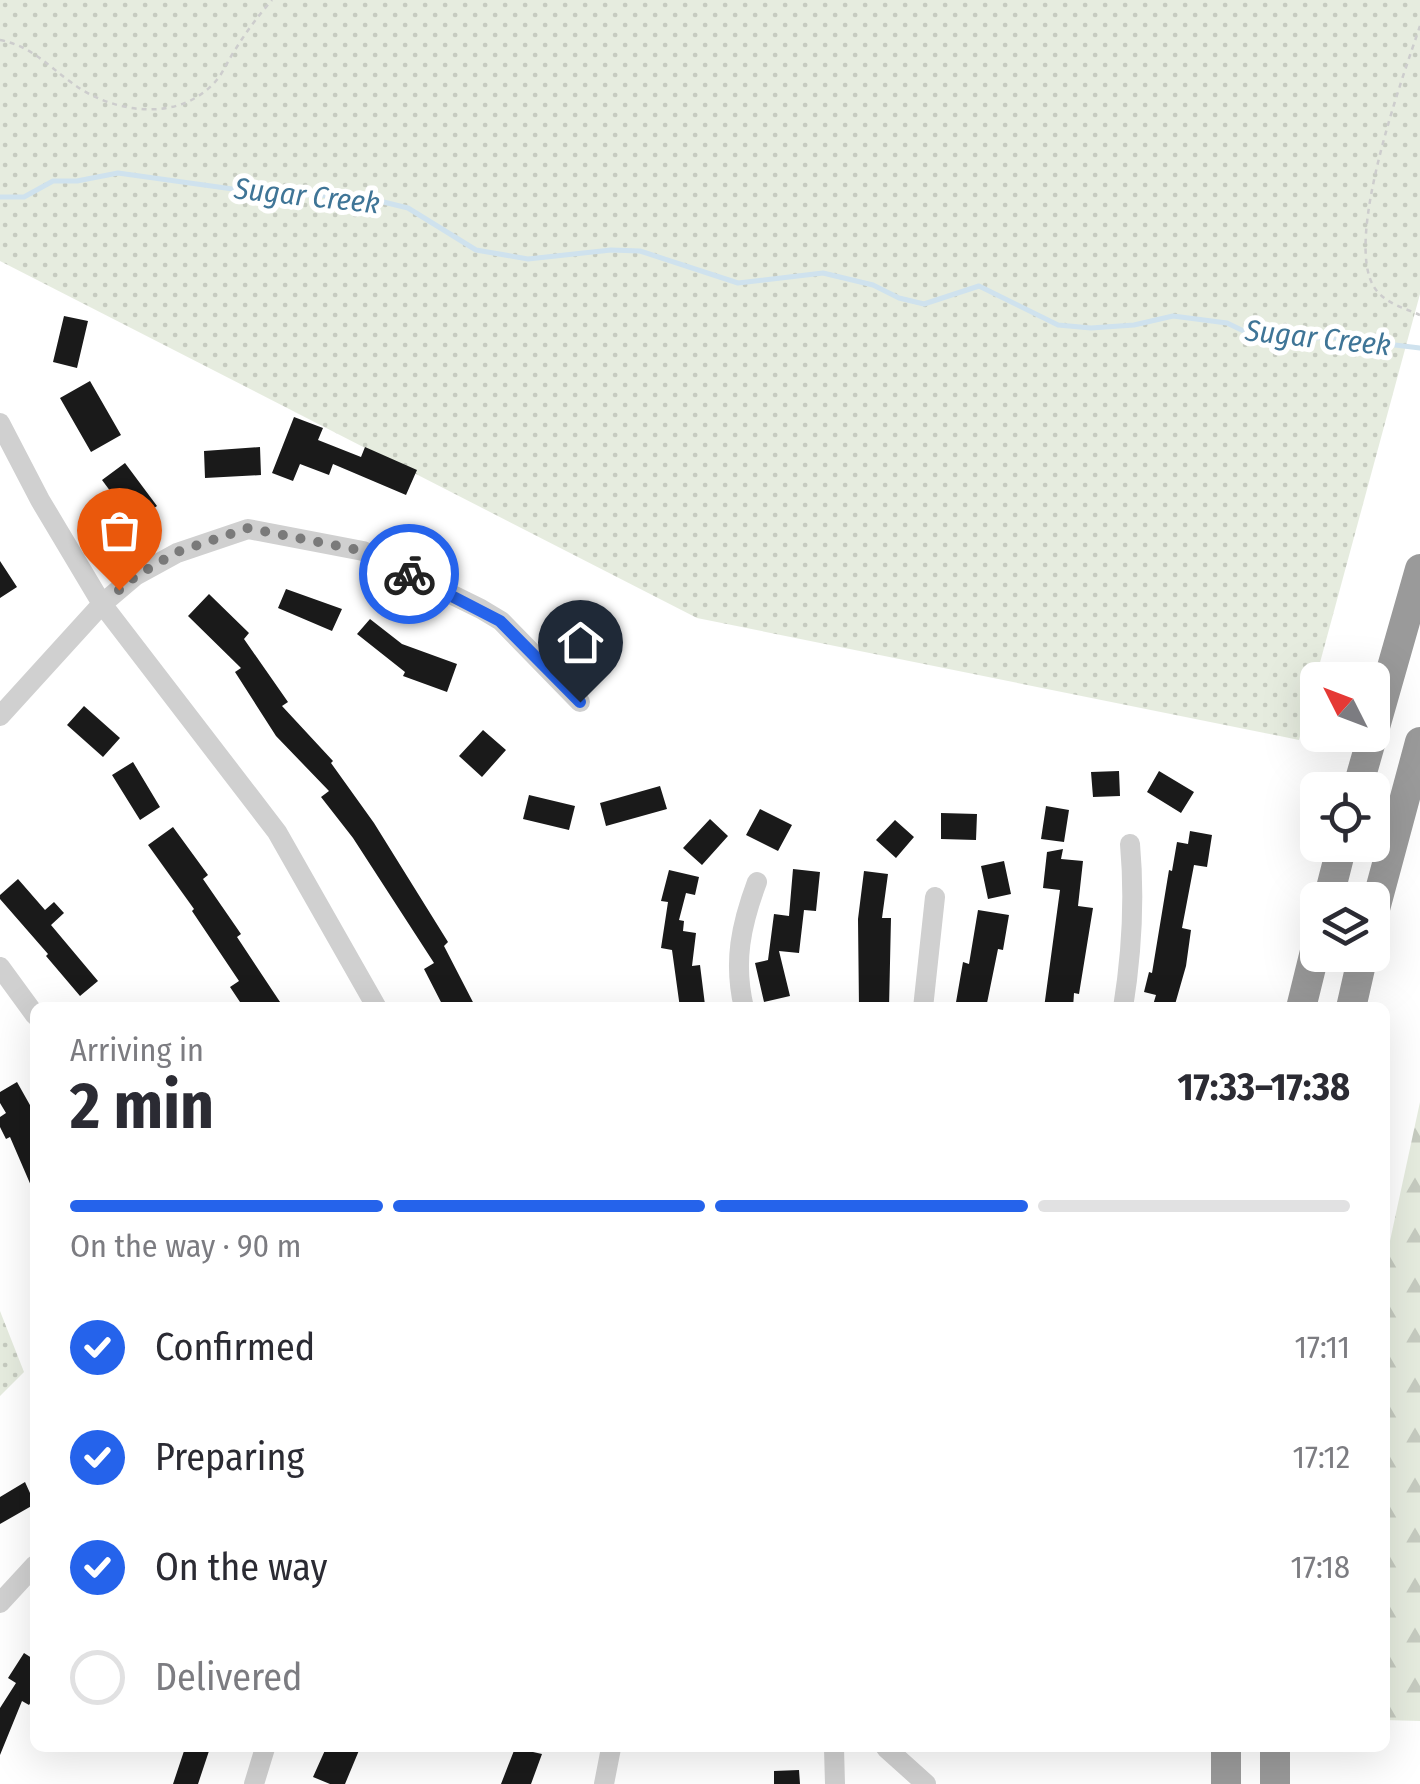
<!DOCTYPE html>
<meta charset="utf-8">
<style>
:root{--surface:#fff;--page:#f7f7f7;--text:#2b2b33;--muted:#7c7c81;--line:#e1e1e2;--accent:#2563eb}
body{margin:0;font-family:"Fira Sans Condensed",sans-serif;background:var(--page);color:var(--text);height:100vh;display:flex;flex-direction:column;font-size:38px;white-space:nowrap}
*{box-sizing:border-box;margin:0}
p{font-size:32px;color:var(--muted)}
.icon{flex:none;width:55px;height:55px;fill:none;stroke:currentColor;stroke-width:2;stroke-linecap:round;stroke-linejoin:round}
.map{position:relative;flex:1;overflow:hidden}
.side{position:absolute;left:30px;top:1002px;width:1360px;height:750px;display:flex;flex-direction:column;background:var(--surface);border-radius:15px;box-shadow:0 10px 40px #0002}
.side>*{flex:none}
.needle{width:65px;rotate:312deg}
.tools{position:absolute;left:1300px;top:662px;display:grid;gap:20px}
.tools a{display:grid;place-items:center;width:90px;height:90px;border-radius:15px;background:var(--surface);box-shadow:0 10px 40px #0002;font-size:50px}
.pin{position:absolute;display:grid;place-items:center;width:85px;height:85px;color:#fff;margin:-102px -42px;border-radius:50% 50% 50% 0;rotate:-45deg;box-shadow:0 0 10px #0007}
.pin .icon{rotate:45deg}
.courier{position:absolute;display:grid;place-items:center;width:100px;height:100px;margin:-50px;border:8px solid #2563eb;border-radius:50%;background:#fff;color:#222;box-shadow:0 2px 12px #0007}
.overview em{font-style:normal;font-weight:700}
.overview div{display:flex;flex-direction:column-reverse}
.overview{display:flex;align-items:center;justify-content:space-between;height:170px;padding:0 40px}
h1{font-size:65px;font-weight:700;line-height:75px}
.bar{display:grid;grid-template-columns:repeat(4,1fr);gap:15px 10px;align-content:center;height:120px;padding:0 40px}
.bar i{height:12px;border-radius:8px;background:var(--line)}
.bar .active{background:var(--accent)}
.bar p{grid-column:span 4}
ol{padding:0 40px;list-style:none}
li{display:flex;align-items:center;gap:30px;height:110px}
li p{margin-inline-start:auto}
li .icon{padding:10px;border-radius:50%;background:var(--accent);color:#fff;stroke-width:4}
li:last-child{color:var(--muted)}
li i{width:55px;height:55px;border:5px solid var(--line);border-radius:50%}
.map>svg:first-child{display:block}
.grass{fill:url(#grass-dots)}
.forest{fill:url(#forest-firs)}
.lines{fill:none;stroke-linecap:round;stroke-linejoin:round}
.stream{stroke:#cfe2ee;stroke-width:5}
.building{fill:#1a1a1a}
.path{stroke:#cdcdcd;stroke-width:2.5;stroke-dasharray:5 5;stroke-linecap:butt}
.minor{stroke:#d0d0d0;stroke-width:20}
.highway{stroke:#9a9a9a;stroke-width:30}
.done{stroke:#7a7a7a;stroke-width:10;stroke-dasharray:0 18}
.route{stroke:#2563eb;stroke-width:12}
.labels{text-anchor:middle;stroke-width:10;stroke-linejoin:round;paint-order:stroke}
.water-label{font-size:30px;font-style:italic;fill:#3f7597;stroke:#fff}
</style>
<div class="map">
<svg width="1420" height="1784" viewBox="0 0 1420 1784">
<defs>
<pattern id="grass-dots" width="8" height="8" patternUnits="userSpaceOnUse" patternTransform="scale(2.5)"><rect width="8" height="8" fill="#e6ecdf"/><path d="M2 2h.1M6 6h.1" fill="none" stroke="#c6cbc0" stroke-width="1.8" stroke-linecap="round"/></pattern>
<pattern id="forest-firs" width="22" height="20" patternUnits="userSpaceOnUse" patternTransform="scale(2.5)"><rect width="22" height="20" fill="#e6ecdf"/><path d="M5 1l3.5 6h-7zM16 11l3.5 6h-7z" fill="#c6cbc0"/></pattern>
</defs>
<rect width="100%" height="100%" fill="#fff"/>
<!-- grass -->
<path class="grass" d="M0 0H1420V294L1299 740 697 618 0 261Z
M0 1311 24 1372 0 1396Z"/>
<!-- forest -->
<path class="forest" d="M1420 1102V1721L1385 1720V1264Z"/>
<g class="lines">
<!-- stream -->
<path class="stream" d="M0 197H24L53 181H77L118 173 262 193 363 197 408 208 476 250 528 259 611 250 640 251 738 283 823 273 873 285 899 298 924 304 979 286 1058 325 1091 328 1134 325 1173 316 1227 323 1252 335 1284 340 1329 337 1420 348"/>
</g>
<!-- building -->
<path class="building" d="M64 316 88 321 77 368 53 362Z
M90 381 121 435 91 452 60 398Z
M294 417 323 428 318 440 361 457 365 447 417 470 406 495 333 464 329 475 300 464 293 481 272 473Z
M260 447 261 475 205 478 204 451Z
M125 463 157 506 134 523 102 480Z
M0 561 17 587 0 598Z
M286 589 342 609 332 631 278 608Z
M209 594 249 633 244 639 288 702 282 706 333 761 331 763 374 823 448 942 444 946 476 1008H444L424 969 434 963 353 838 321 797 329 791 276 736 235 672 241 668 188 616Z
M370 619 402 644 457 664 447 692 403 676 405 672 357 634Z
M84 706 120 738 103 757 67 725Z
M483 730 506 750 482 777 459 756Z
M133 762 160 807 140 820 112 775Z
M1119 771 1120 796 1093 797 1091 772Z
M1159 771 1194 792 1181 813 1147 792Z
M660 786 667 809 606 826 600 803Z
M529 795 575 806 569 830 523 819Z
M1046 806 1069 810 1064 842 1041 839Z
M760 809 792 825 778 851 746 835Z
M941 813 977 814 976 840 941 839Z
M710 819 728 836 702 865 683 848Z
M895 820 914 837 896 858 876 840Z
M173 827 208 875 203 879 241 934 237 937 284 1008H258L255 1002 244 1008 230 987 239 981 192 911 194 909 148 845Z
M1190 831 1212 835 1207 867 1194 865 1182 928 1191 930 1186 966 1174 1008H1161L1153 1005 1156 995 1144 992 1149 972 1152 973 1169 870 1172 871 1177 842 1188 844Z
M1063 849 1061 859 1083 861 1078 906 1093 908 1079 994 1074 993 1073 1008H1044L1060 890 1043 888 1047 852Z
M1004 861 1011 894 988 899 981 866Z
M793 869 820 872 816 911 804 910 799 953 779 951 790 996 764 1002 755 963 768 960 774 914 789 916Z
M669 870 699 877 695 895 686 893 679 920 684 921 683 931 696 933 692 966 700 965 705 1005 680 1008 672 950 661 948 668 902 661 901Z
M864 871 888 874 882 918H891L889 1008H859L858 919Z
M18 879 45 910 54 902 64 913 51 925 98 981 80 996 46 956 48 954 0 899V895Z
M978 910 1009 915 1003 950 998 949 986 1008H955L963 962 969 964Z
M17 1082 35 1114V1195L10 1137 6 1139 0 1127V1117L6 1113 0 1103V1092Z
M25 1482 35 1504 0 1524V1497Z
M24 1653 35 1660V1695L29 1705 22 1701 0 1755V1708L16 1683 8 1678Z
M185 1748H210L198 1784H173Z
M326 1748H360L345 1784H330L313 1777Z
M515 1748 542 1754 531 1784H501Z
M799 1770 800 1784H774V1771Z"/>
<g class="lines">
<!-- path -->
<path class="path" d="M1420 26C1402 79 1344 239 1374 287 1384 303 1404 308 1420 315
M0 40C31 46 47 65 72 83 112 113 177 123 214 83 223 74 228 60 235 50 246 32 258 16 272 0"/>
<!-- minor -->
<path class="minor" d="M0 423 40 500 102 604 277 832 377 1008
M0 716 102 604 135 576 177 553 248 529 363 551 481 609 501 621 580 702
M0 967 35 1015
M744 1008C733 962 741 925 757 882
M923 1008 935 897
M1123 1008C1132 952 1135 900 1130 844
M0 1603 35 1565
M834 1748 835 1784
M886 1748 926 1784
M254 1784 265 1748
M604 1784 611 1748"/>
<!-- highway -->
<path class="highway" d="M1357 790 1420 569
M1328 900 1342 845
M1372 920 1420 742
M1301 1008 1318 939
M1351 1008 1363 955
M1226 1784V1748
M1275 1784V1748"/>
</g>
<g class="lines">
<!-- done -->
<path class="done" d="M119 590 136 576 177 552 248 528 363 551 409 574"/>
<!-- route -->
<path class="route" d="M409 574 500 621 580 702"/>
</g>
<g class="labels">
<!-- water labels -->
<g class="water-label">
<text transform="translate(307 196) rotate(6)" y="10">Sugar Creek</text>
<text transform="translate(1318 338) rotate(6)" y="10">Sugar Creek</text>
</g>
</g>
</svg>
<div class="tools">
<a><svg class="needle" viewBox="-14 -14 28 28"><path d="M0-13l5 13h-10z" fill="#e53935"/><path d="M0 13l5-13h-10z" fill="#7c7c81"/></svg></a>
<a><svg class="icon" aria-label="locate" viewBox="0 0 24 24"><circle cx="12" cy="12" r="6"/><path d="M12 2v4M12 18v4M2 12h4M18 12h4"/></svg></a>
<a><svg class="icon" aria-label="layers" viewBox="0 0 24 24"><path d="M12 4l9 5-9 5-9-5zM3 14l9 5 9-5"/></svg></a>
</div>
<div class="pin" style="left:119px;top:590px;background:#ea580c"><svg class="icon" aria-label="bag" viewBox="0 0 24 24"><path d="M5 8h14l-1 12H6zM9 8a3 3 0 0 1 6 0"/></svg></div>
<div class="pin" style="left:580px;top:702px;background:#1f2937"><svg class="icon" aria-label="home" viewBox="0 0 24 24"><path d="M3 11l9-7 9 7M6 9v11h12V9"/></svg></div>
<div class="courier" style="left:409px;top:574px"><svg class="icon" aria-label="bike" viewBox="0 0 24 24"><circle cx="6" cy="16" r="4"/><circle cx="18" cy="16" r="4"/><path d="M6 16l4-8h5l3 8M10 8l3 8H6M13 5h3"/></svg></div>
<section class="side">
<div class="overview"><div><h1>2 min</h1><p>Arriving in</p></div><em>17:33–17:38</em></div>
<div class="bar"><i class="active"></i><i class="active"></i><i class="active"></i><i></i><p>On the way · 90 m</p></div>
<ol>
<li><svg class="icon" aria-label="check" viewBox="0 0 24 24"><path d="M5 12l5 5 9-10"/></svg>Confirmed<p>17:11</p></li>
<li><svg class="icon" aria-label="check" viewBox="0 0 24 24"><path d="M5 12l5 5 9-10"/></svg>Preparing<p>17:12</p></li>
<li><svg class="icon" aria-label="check" viewBox="0 0 24 24"><path d="M5 12l5 5 9-10"/></svg>On the way<p>17:18</p></li>
<li><i></i>Delivered</li>
</ol>
</section>
</div>
